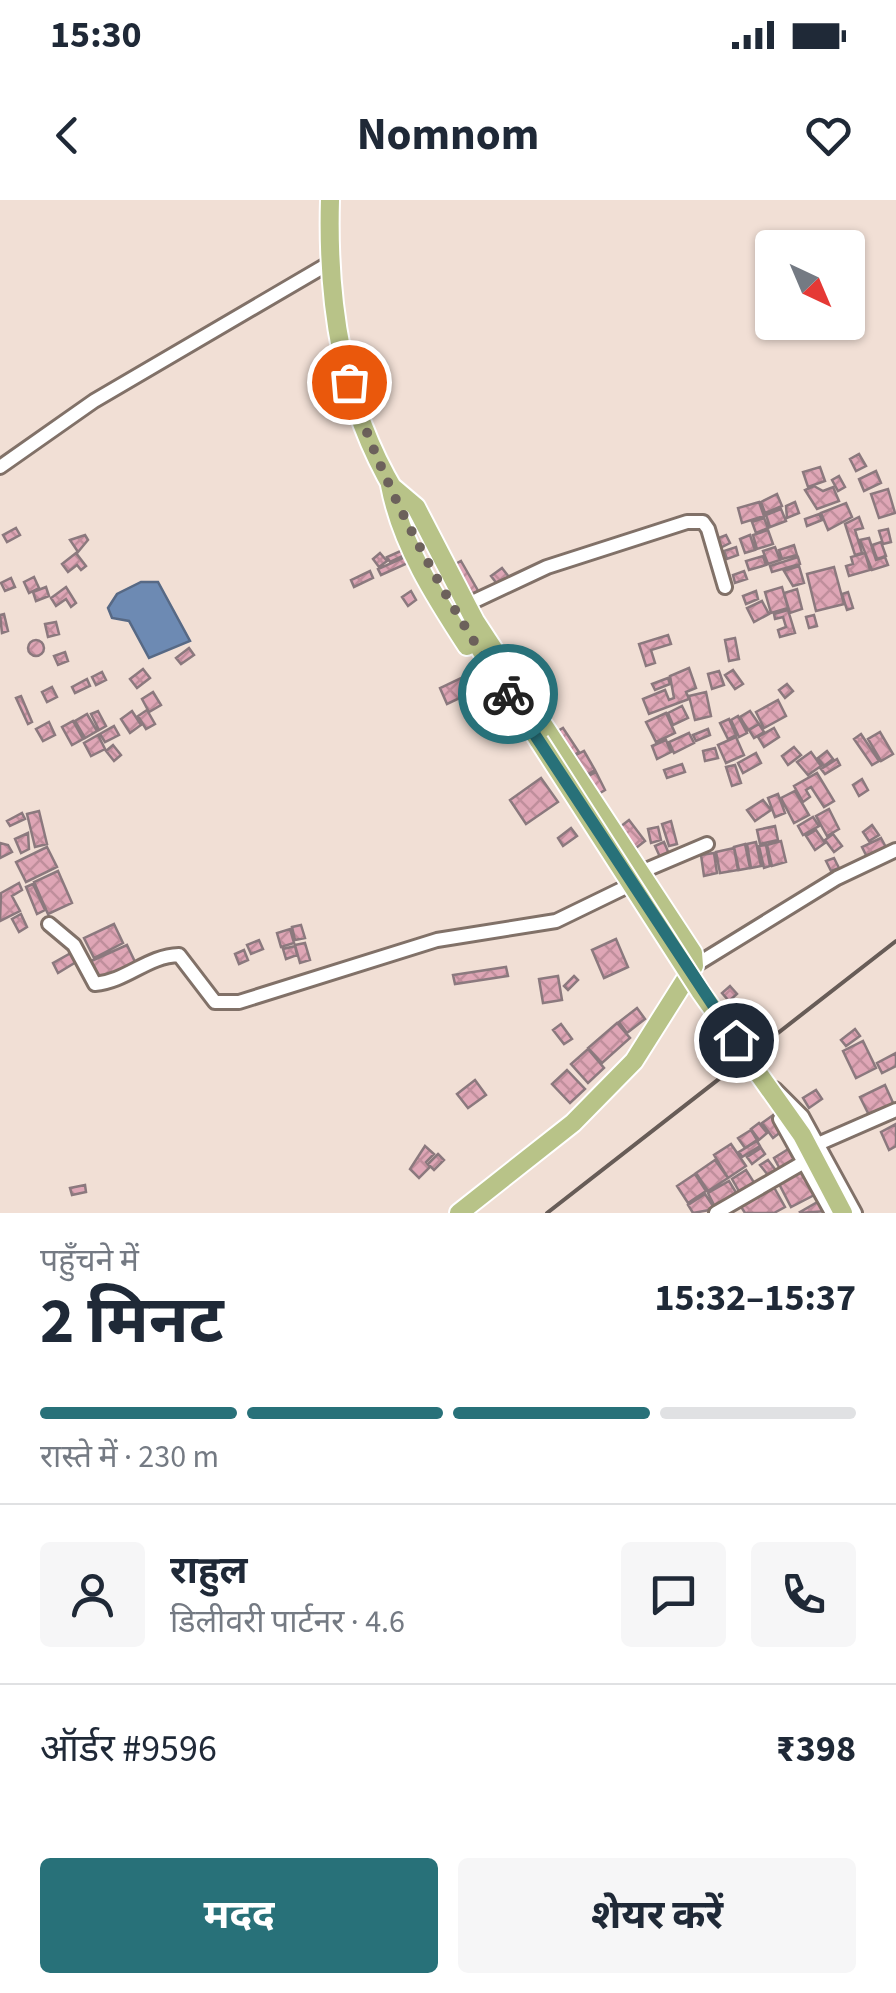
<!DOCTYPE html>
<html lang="hi">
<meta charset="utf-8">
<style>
:root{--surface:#fff;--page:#f6f6f7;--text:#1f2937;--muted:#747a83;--line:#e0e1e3;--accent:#287179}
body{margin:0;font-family:"Source Sans 3","Noto Sans Devanagari",sans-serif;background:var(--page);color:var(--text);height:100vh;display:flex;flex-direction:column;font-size:38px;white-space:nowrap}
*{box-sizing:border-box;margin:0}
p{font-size:32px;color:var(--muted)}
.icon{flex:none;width:55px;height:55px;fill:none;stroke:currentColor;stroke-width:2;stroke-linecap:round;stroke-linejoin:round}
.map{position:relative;height:1013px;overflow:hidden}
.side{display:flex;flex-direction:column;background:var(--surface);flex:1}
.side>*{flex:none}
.needle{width:65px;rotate:136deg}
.fabs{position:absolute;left:755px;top:30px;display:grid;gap:20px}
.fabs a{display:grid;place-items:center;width:110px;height:110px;border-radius:10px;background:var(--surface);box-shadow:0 2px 8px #0004;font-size:50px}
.pin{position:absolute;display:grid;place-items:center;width:85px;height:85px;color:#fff;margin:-42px;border:5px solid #fff;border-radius:50%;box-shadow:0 2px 10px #0007}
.courier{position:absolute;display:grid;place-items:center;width:100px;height:100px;margin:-50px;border:8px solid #287179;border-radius:50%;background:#fff;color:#222;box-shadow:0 2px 12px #0007}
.head em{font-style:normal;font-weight:700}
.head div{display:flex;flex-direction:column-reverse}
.head{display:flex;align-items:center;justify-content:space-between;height:170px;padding:0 40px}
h1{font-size:65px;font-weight:700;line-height:75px}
.bar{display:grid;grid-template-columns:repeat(4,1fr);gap:15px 10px;align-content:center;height:120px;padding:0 40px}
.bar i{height:12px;border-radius:8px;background:var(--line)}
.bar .selected{background:var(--accent)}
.bar p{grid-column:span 4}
.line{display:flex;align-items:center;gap:25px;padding:0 40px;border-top:2px solid var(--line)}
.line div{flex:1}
.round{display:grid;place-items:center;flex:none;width:105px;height:105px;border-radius:10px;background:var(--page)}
.primary-button{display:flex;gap:20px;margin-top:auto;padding:20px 40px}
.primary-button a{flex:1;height:115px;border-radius:10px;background:var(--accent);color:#fff;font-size:40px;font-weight:700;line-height:115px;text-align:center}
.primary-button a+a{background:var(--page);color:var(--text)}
.status{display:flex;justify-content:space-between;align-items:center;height:70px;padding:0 50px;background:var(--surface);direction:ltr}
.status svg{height:28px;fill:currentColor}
header{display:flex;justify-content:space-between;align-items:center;height:130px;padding:0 40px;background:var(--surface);font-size:45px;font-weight:700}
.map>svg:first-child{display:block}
.water{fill:#6d8ab3;stroke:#576985;stroke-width:2.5}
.building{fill:url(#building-cross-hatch);stroke:#8b797e;stroke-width:2.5}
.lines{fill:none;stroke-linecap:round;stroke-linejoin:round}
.minor-casing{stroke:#817168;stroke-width:18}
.major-casing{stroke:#fff;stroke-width:22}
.minor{stroke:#fff;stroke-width:12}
.major{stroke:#b8c388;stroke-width:18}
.rail{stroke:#675c57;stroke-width:4}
.major-bridge-casing{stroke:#fff;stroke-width:22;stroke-linecap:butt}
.major-bridge{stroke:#b8c388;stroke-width:18}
.done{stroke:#6c615b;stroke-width:10;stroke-dasharray:0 18}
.route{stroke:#287179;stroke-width:12}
</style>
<div class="status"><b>15:30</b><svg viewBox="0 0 49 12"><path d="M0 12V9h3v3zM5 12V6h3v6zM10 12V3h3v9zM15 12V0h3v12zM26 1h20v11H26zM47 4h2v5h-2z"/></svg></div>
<header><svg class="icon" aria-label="back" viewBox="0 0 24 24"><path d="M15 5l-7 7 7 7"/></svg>Nomnom<svg class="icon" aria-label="heart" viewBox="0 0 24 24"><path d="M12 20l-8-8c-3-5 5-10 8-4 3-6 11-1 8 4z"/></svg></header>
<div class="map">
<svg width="896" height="1013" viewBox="0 0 896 1013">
<defs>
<pattern id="building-cross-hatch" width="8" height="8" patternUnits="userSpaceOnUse" patternTransform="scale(2.5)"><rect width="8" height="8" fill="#dfa6b6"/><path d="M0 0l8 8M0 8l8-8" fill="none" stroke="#bf8e9c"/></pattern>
</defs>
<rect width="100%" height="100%" fill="#f1dfd5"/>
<!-- water -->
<path class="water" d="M141 382H158L190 441 149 458 129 421 112 418 108 408 117 394Z"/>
<!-- building -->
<path class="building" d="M859 254 866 266 856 271 850 259Z
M820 267 825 281 808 287 803 272Z
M876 271 881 283 864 291 859 279Z
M839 276 845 287 838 291 832 280Z
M814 286 823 291 833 287 839 301 817 309 805 290Z
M888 289 895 313 879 318 871 294Z
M777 294 782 306 765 313 761 302Z
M759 302 764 316 742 323 738 308Z
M795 302 799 313 787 318 786 306Z
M846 303 852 317 828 330 821 313Z
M781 309 786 321 770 327 766 315Z
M819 314 822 320 807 326 805 319Z
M859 317 863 328 855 330 862 353 855 355 845 324Z
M764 318 768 328 756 333 752 322Z
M16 328 20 335 7 342 3 335Z
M888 329 891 342 883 344 879 331Z
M768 330 773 344 757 349 753 335Z
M85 335 88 340 78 352 70 340Z
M726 335 730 343 720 348 716 339Z
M750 335 755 350 745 353 740 339Z
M869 338 876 360 885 357 888 365 872 370 860 340Z
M881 342 886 356 877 359 872 345Z
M794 345 797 355 782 359 779 350Z
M736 347 738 355 727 359 724 351Z
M775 347 780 360 768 364 763 351Z
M403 350 405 355 390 362 387 357Z
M76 353 86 366 81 370 77 365 68 372 62 364Z
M380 353 387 361 379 367 373 359Z
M865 353 870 370 849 376 846 366 853 364 851 357Z
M763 356 766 365 749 370 746 361Z
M405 357 408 363 381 375 378 369Z
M798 357 800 364 772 372 770 366Z
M461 361 480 394 467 402 448 368Z
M799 366 804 383 793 386 784 371Z
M834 367 844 404 816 411 807 374Z
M502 368 509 377 498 385 491 376Z
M370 371 373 378 354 387 351 380Z
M744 371 747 379 735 383 733 375Z
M34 377 39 388 29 393 24 382Z
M11 378 15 387 5 391 1 383Z
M46 387 49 396 36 401 33 392Z
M66 387 76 403 71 407 66 399 56 406 51 398Z
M782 387 788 408 771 413 765 392Z
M797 389 802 409 790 413 784 393Z
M411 391 416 400 408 406 402 397Z
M756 391 758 399 746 404 743 396Z
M848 392 853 408 847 410 842 394Z
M762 401 769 414 754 422 747 408Z
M788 410 795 433 780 437 778 430 786 427 783 417 775 419 774 414Z
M4 414 8 431 2 433 0 415Z
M814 415 817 426 809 428 806 417Z
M56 422 59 434 48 437 45 424Z
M668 435 671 444 651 450 655 463 646 466 639 444Z
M735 438 739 459 729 461 725 440Z
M28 448a8 8 0 1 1 16 0a8 8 0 1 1-16 0Z
M189 448 194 455 181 464 176 458Z
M65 452 68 461 58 465 54 456Z
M689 468 696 488 686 492 689 499 649 514 643 499 665 490 669 500 674 498 670 476Z
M143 469 150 478 137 488 130 479Z
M733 470 743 484 735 489 725 475Z
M476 471 483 487 447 504 440 488Z
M719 471 724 485 712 489 708 474Z
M102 472 106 480 96 485 92 477Z
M668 478 670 484 655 490 652 484Z
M87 479 90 486 75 493 72 487Z
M787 484 793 491 785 498 779 490Z
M52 487 57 497 47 502 42 492Z
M153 492 161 505 149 512 142 499Z
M706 492 711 516 695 520 689 496Z
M21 496 32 522 28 524 16 498Z
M778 500 786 516 764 528 756 512Z
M682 506 688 518 673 525 668 513Z
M147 510 155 524 146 529 138 516Z
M98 511 106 526 99 530 91 514Z
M132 511 141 525 130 533 121 519Z
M750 511 759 524 748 530 740 517Z
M666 513 675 533 656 542 646 522Z
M87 514 97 531 85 538 75 521Z
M738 516 747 533 739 537 731 520Z
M729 519 736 535 728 539 720 523Z
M73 521 83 539 72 545 62 527Z
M49 522 55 535 43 541 36 529Z
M759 524 764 532 754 538 749 530Z
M114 526 119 535 105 542 100 534Z
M563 528 579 552 572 556 556 532Z
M774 528 779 537 764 547 758 537Z
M708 529 710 535 696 541 693 535Z
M880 532 893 554 881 561 868 539Z
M689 533 694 543 674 553 669 542Z
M861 534 879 561 872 565 854 539Z
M98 535 105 549 91 556 84 543Z
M736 537 744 555 726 563 718 545Z
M666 540 671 552 657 559 652 546Z
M113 545 121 555 114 561 106 551Z
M794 547 801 555 788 565 782 556Z
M715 548 718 558 705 561 703 551Z
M584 551 595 570 585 576 574 556Z
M827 551 833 559 824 566 818 558Z
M811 552 821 566 808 575 797 562Z
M756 553 761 563 743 573 738 563Z
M837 559 840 565 825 574 821 569Z
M682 564 685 572 667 578 664 570Z
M735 565 741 583 732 586 726 567Z
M596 572 605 590 595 596 585 578Z
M817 573 834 601 824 607 811 587 806 590 810 597 803 602 794 586Z
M541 578 558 602 526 624 510 600Z
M862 579 868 590 859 596 853 585Z
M795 591 809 615 794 623 781 598Z
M778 594 785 613 775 617 768 598Z
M763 600 771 610 755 621 747 610Z
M829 609 839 629 827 636 816 616Z
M39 611 47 644 35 647 27 614Z
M22 613 25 619 10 626 7 621Z
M813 617 819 626 803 635 798 626Z
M629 620 645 641 632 651 616 630Z
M671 621 677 644 669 646 662 624Z
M872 625 879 635 869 641 863 632Z
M775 626 778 640 760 644 757 630Z
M658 627 661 640 651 643 648 629Z
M571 628 577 636 563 646 558 638Z
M816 630 825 643 815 650 806 636Z
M28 633 29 649 21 653 15 639Z
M833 634 842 646 834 652 825 640Z
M881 638 888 651 869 661 862 647Z
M781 641 786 662 772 666 767 645Z
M664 642 669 654 660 657 655 646Z
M756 642 761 666 751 668 747 644Z
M0 643 8 645 12 652 0 658Z
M745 644 750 668 739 670 734 647Z
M766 645 770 666 764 668 759 646Z
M47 647 57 667 26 682 16 662Z
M734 648 738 670 720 673 716 652Z
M714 653 717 673 704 676 701 655Z
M834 658 839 668 831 671 826 661Z
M58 671 72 703 48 714 34 682Z
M19 683 22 690 12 696 20 711 0 721 1 693Z
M33 684 45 710 37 714 26 687Z
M21 714 27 727 19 732 12 719Z
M114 724 123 743 94 758 84 738Z
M301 725 305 738 295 740 292 727Z
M290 729 294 743 281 747 277 733Z
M616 739 628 767 604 778 592 750Z
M259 740 263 749 251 754 247 745Z
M305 743 310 760 300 763 295 745Z
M127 745 136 764 98 782 89 762Z
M295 746 297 755 286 759 283 749Z
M244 750 248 760 239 764 235 754Z
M71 753 76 762 58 773 53 763Z
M506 767 508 776 455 784 453 775Z
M558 776 562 800 543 803 539 779Z
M574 776 578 780 568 790 564 786Z
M730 786 737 794 729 801 722 793Z
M637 808 645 819 627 833 619 822Z
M617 823 630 838 602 863 588 848Z
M561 824 572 839 564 844 553 830Z
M855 829 860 836 846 846 841 840Z
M863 841 876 868 856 878 843 851Z
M588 849 604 868 588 883 571 864Z
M896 853V866L882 873 877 863Z
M567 870 585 889 570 903 552 884Z
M475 880 486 895 468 908 457 894Z
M885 885 894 905 870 917 860 897Z
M816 890 822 899 809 908 803 898Z
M776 913 786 928 773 938 762 923Z
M759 923 767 933 759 940 751 929Z
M896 924V946L889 950 881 932Z
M751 930 757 940 745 948 738 938Z
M757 941 760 946 742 957 739 952Z
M731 944 746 966 728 978 714 955Z
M795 945 802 956 780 969 774 958Z
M425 946 434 954 426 962 430 967 419 978 410 969Z
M761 948 765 954 752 964 747 957Z
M438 954 444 960 434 970 428 964Z
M715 960 728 978 708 991 696 973Z
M768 960 778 973 771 979 760 965Z
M805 963 820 992 791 1007 776 978Z
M746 970 755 984 740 993 732 979Z
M695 974 706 991 688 1003 677 986Z
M729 981 737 994 715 1007 708 993Z
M771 982 785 1007 774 1013H745L738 1002Z
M85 985 86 992 72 995 70 988Z
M705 994 715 1009 693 1013 688 1005Z
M821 1000 827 1011 801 1013 800 1012Z"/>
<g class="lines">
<!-- minor casing -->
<g class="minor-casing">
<path id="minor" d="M0 267 94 201 328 64
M466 405 547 367 687 322H703L708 329 725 387
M49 724 74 745 95 784C127 781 147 756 179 755L215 802H239L437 740 556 721 626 687 648 669 707 644
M694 766 837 678 896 650
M775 889 802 916 855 1013
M780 919 832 1013
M818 944 896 910
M716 1013 811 958"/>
</g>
<!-- major casing -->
<g class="major-casing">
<path id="major" d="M330 0C327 103 342 203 395 292
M390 285 416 307 475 421 693 753 694 766 634 861 573 923 459 1013
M390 285C401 344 435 397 467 446
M468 430 539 541"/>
</g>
<!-- minor -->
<use href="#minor" class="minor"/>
<!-- major -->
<use href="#major" class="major"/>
<!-- rail -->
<path class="rail" d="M547 1013 896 741"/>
<!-- major-bridge casing -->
<g class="major-bridge-casing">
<path id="major-bridge" d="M539 541 700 791 802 935 843 1013"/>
</g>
<!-- major-bridge -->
<use href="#major-bridge" class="major-bridge"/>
</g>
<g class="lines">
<!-- done -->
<path class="done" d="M349 182C384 291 444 398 508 494"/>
<!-- route -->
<path class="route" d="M508 494 736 840"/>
</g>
</svg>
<div class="fabs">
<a><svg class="needle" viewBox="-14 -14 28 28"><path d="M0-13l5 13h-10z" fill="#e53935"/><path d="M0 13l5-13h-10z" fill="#747a83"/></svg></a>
</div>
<div class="pin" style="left:349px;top:182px;background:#ea580c"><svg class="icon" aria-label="bag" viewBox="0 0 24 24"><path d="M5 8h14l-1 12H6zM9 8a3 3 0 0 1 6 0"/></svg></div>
<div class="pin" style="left:736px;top:840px;background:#1f2937"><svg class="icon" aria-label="home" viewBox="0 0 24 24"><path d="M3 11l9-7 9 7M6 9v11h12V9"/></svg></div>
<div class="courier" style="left:508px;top:494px"><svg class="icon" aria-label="bike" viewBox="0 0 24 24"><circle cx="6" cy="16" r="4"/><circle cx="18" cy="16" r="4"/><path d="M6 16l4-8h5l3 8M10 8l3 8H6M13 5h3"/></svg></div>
</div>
<section class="side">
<div class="head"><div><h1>2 मिनट</h1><p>पहुँचने में</p></div><em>15:32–15:37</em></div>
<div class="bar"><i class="selected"></i><i class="selected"></i><i class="selected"></i><i></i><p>रास्ते में · 230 m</p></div>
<div class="line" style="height:180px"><a class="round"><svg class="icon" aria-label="person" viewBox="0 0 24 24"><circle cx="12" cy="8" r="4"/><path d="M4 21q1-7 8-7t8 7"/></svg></a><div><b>राहुल</b><p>डिलीवरी पार्टनर · 4.6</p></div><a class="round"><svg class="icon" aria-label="chat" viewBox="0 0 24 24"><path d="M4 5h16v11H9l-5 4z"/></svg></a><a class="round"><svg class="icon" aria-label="phone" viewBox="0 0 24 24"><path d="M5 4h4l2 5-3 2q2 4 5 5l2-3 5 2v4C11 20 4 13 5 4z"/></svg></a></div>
<div class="line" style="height:130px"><div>ऑर्डर #9596</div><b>₹398</b></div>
<div class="primary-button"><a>मदद</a><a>शेयर करें</a></div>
</section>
